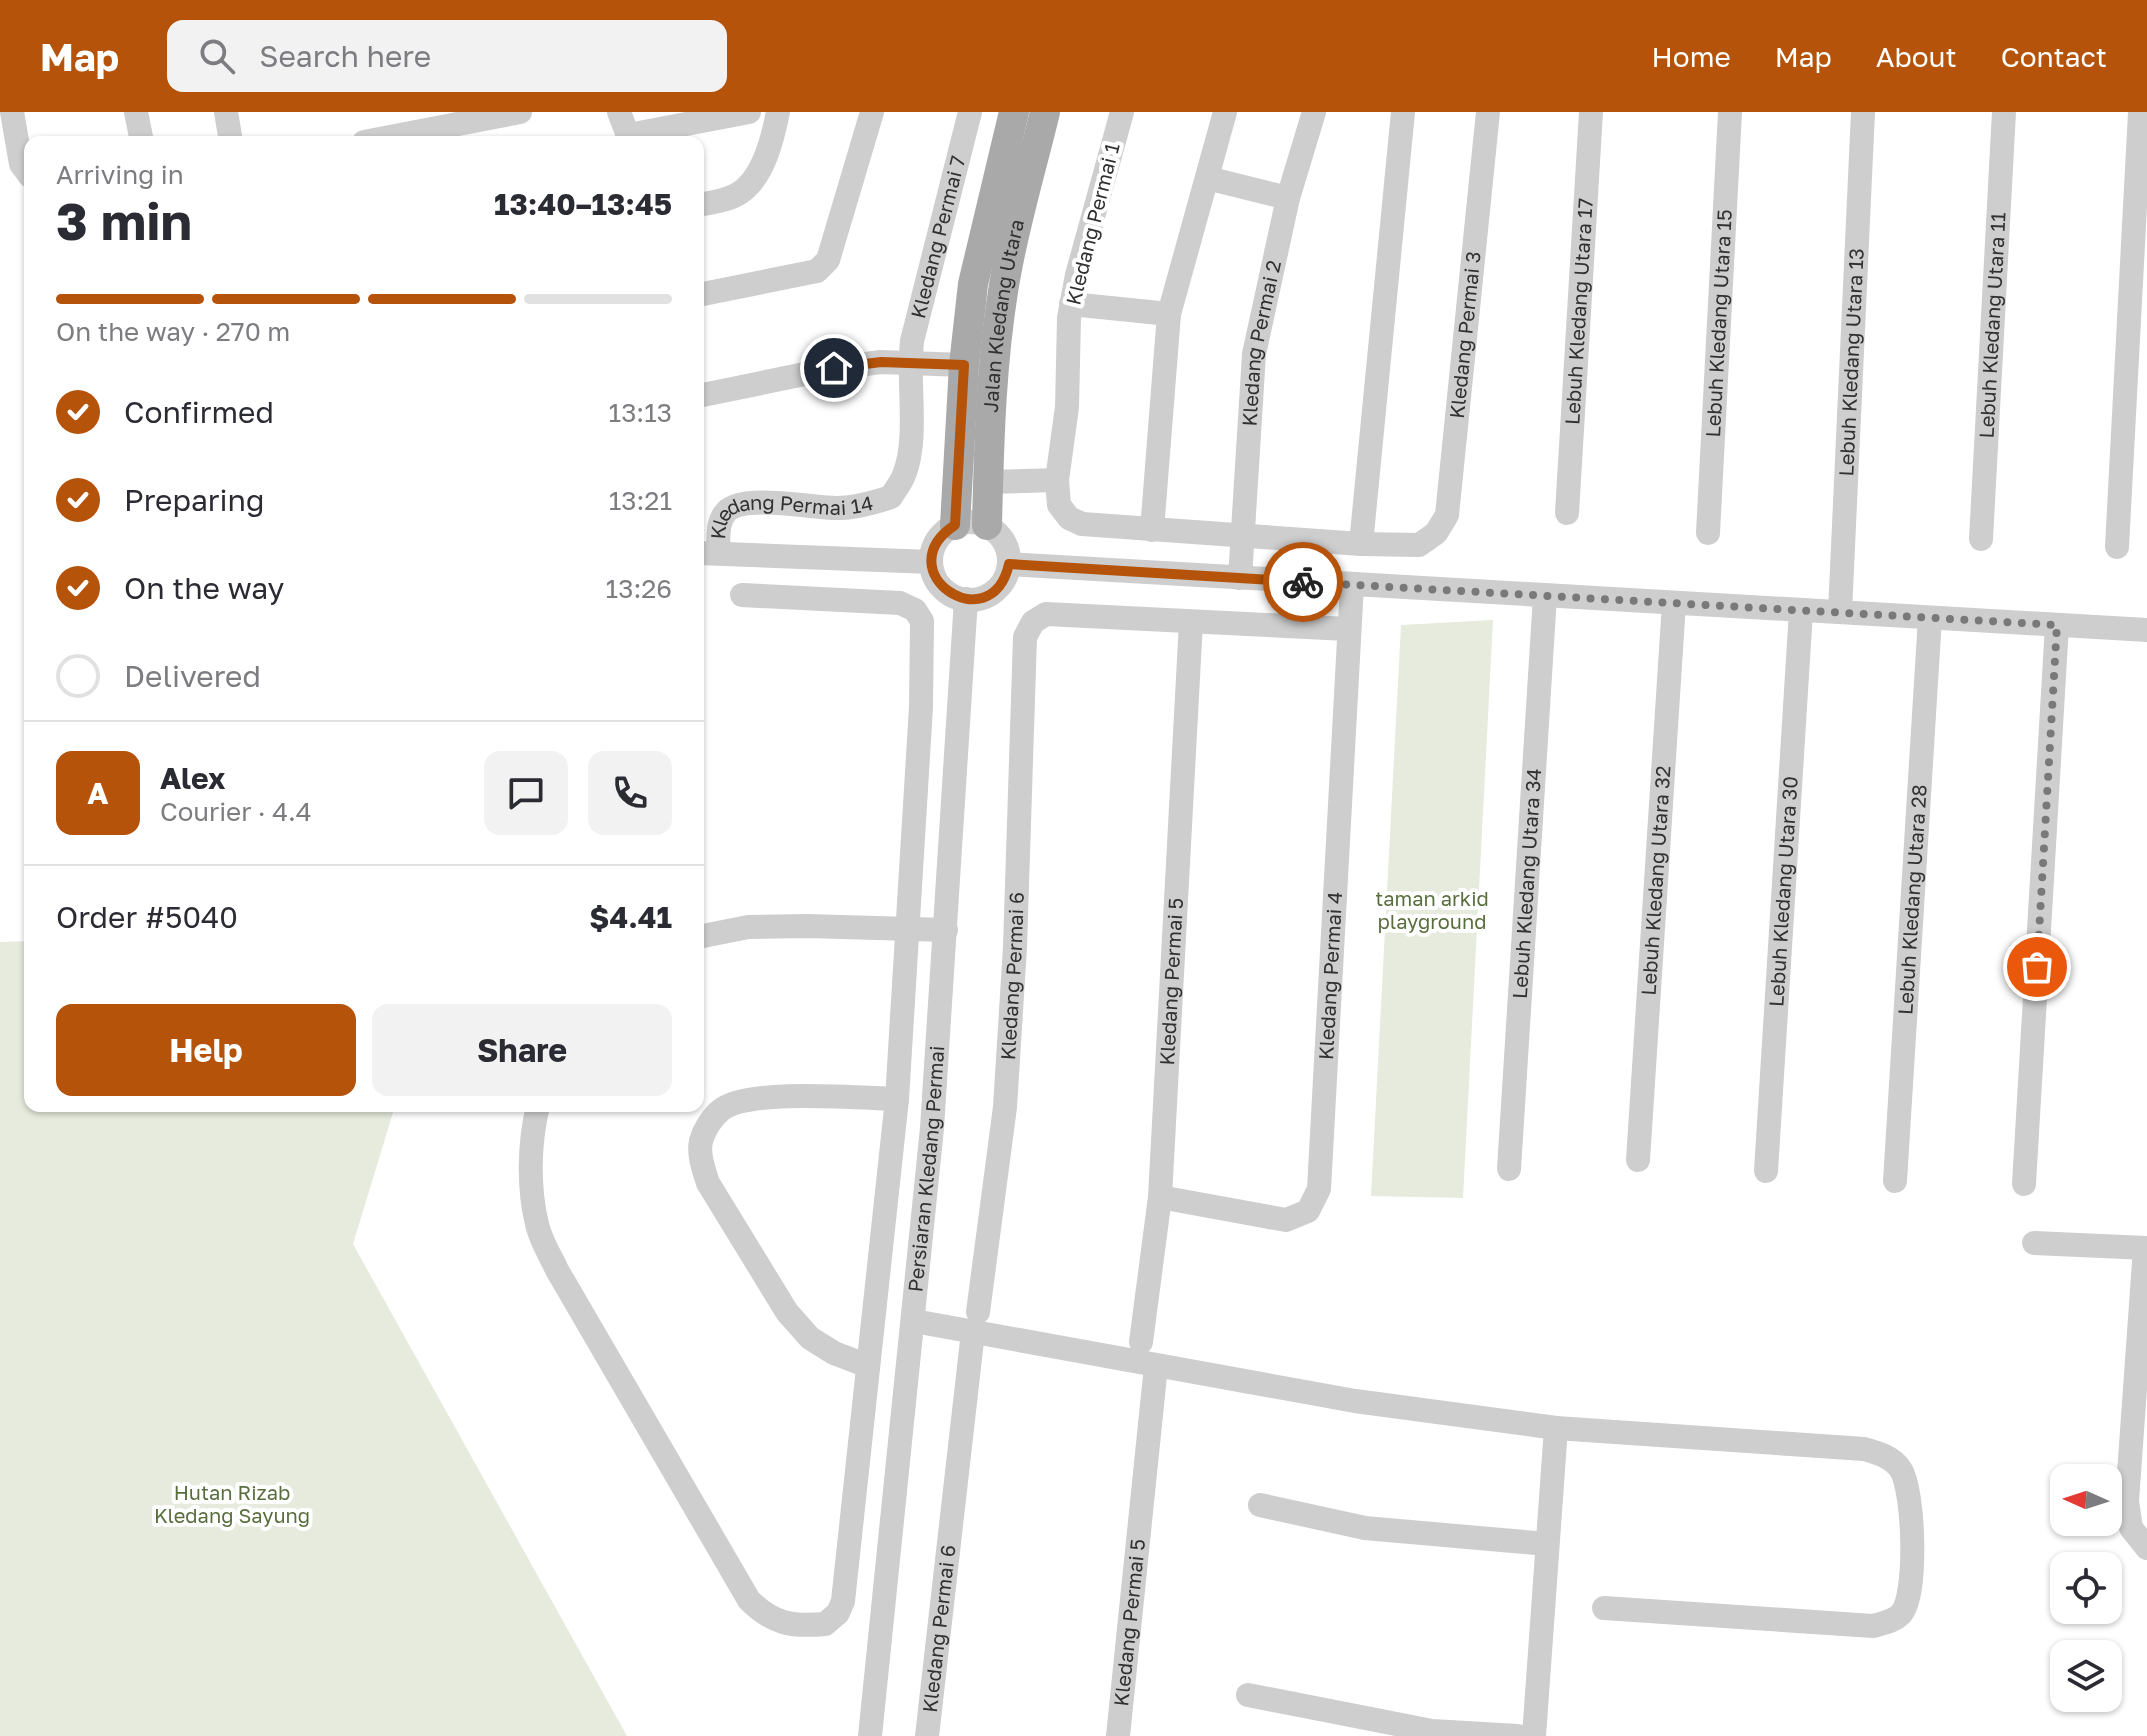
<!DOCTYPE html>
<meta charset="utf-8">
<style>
:root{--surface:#fff;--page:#f2f2f3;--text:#2b2b33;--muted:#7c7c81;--line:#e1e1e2;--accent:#b45309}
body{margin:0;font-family:"Golos Text",sans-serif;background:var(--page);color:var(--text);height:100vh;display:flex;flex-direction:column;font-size:30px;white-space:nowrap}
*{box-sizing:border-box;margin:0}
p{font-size:26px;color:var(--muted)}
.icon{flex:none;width:44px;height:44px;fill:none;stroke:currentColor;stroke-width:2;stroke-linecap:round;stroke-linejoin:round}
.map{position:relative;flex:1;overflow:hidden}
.details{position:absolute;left:24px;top:24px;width:680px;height:976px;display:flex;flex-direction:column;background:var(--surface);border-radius:16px;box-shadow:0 2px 6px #0004}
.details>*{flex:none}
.needle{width:52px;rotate:273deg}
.fabs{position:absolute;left:2050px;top:1352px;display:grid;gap:16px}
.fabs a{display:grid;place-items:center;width:72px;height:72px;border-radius:16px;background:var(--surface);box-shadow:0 2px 6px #0004;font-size:40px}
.pin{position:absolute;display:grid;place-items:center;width:68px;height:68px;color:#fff;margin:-34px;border:4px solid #fff;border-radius:50%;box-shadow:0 2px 8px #0007}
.courier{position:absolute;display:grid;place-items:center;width:80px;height:80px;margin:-40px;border:6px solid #b45309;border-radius:50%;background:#fff;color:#222;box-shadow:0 2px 10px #0007}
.summary em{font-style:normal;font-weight:700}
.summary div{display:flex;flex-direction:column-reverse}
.summary{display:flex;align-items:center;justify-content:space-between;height:136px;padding:0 32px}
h1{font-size:52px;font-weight:700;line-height:60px}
.bar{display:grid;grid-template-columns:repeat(4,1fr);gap:12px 8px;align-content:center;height:96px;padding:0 32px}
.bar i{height:10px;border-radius:6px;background:var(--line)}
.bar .selected{background:var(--accent)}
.bar p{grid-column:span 4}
.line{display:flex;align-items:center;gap:20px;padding:0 32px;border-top:2px solid var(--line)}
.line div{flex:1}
.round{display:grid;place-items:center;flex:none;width:84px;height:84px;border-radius:16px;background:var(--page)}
ol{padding:0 32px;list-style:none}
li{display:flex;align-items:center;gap:24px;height:88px}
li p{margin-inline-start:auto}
li .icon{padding:8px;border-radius:50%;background:var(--accent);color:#fff;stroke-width:4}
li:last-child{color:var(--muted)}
li i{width:44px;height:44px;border:4px solid var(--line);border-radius:50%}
.action{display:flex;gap:16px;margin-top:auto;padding:16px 32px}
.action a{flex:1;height:92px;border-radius:16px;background:var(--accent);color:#fff;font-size:32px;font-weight:700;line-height:92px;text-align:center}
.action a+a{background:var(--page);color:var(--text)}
header{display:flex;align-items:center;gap:48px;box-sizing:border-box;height:112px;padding:0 40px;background:var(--accent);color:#fff}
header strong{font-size:38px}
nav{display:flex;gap:44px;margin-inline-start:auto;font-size:28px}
.search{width:560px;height:72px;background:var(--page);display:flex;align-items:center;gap:20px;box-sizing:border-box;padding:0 28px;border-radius:16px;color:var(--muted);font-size:30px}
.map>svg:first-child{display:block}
.green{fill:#e6ebdd}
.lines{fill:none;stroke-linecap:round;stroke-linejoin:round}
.minor{stroke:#cecece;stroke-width:24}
.major{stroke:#a9a9a9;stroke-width:30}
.done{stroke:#797979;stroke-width:8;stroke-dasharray:0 14.4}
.route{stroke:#b45309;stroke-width:10}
.labels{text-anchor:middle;stroke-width:8;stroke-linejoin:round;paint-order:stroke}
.street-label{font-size:20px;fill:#313131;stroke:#fff}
.park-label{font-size:20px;fill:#596e3d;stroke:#fff}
</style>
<header>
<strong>Map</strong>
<div class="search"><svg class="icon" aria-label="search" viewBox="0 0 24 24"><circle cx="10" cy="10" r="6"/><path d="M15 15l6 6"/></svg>Search here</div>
<nav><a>Home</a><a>Map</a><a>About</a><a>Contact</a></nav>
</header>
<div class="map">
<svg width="2147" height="1624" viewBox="0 0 2147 1624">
<rect width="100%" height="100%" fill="#fff"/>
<!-- green -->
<path class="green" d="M1493 508 1463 1086 1371 1084 1401 513Z
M30 829V994H395L353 1132 627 1624H0V830Z"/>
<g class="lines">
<!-- minor -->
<g class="minor">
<path d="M12 0 21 52 30 64"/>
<path d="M136 0 142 30"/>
<path d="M226 0 231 30"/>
<path d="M619 0 627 21 634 22 749 0"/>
<path id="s1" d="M1122 0 1077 163 1069 206 1067 295 1057 368 1059 393 1069 406 1082 412 1361 432 1419 433 1436 421 1447 403 1488 0"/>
<path d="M364 30 520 0"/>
<path d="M1207 66 1288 86"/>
<path d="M698 93C711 91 730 88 741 80 764 64 773 25 778 0"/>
<path d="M698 183 817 159 828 148 872 0"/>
<path d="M1071 192 1169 202"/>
<path d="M698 284 834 256 881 250 964 253"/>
<path d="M988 370 1057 368"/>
<path id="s2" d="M1567 401 1591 0"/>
<circle cx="970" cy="449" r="39"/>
<path d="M1152 418 1169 202 1225 0"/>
<path id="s3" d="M1708 421 1730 0"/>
<path id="s4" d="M1981 427 2004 0"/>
<path d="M1361 432 1403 0"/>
<path d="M2117 435 2140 0"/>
<path id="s5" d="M718 440C719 426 716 410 727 399 745 382 811 396 837 396 855 396 873 391 891 385 895 378 901 371 904 363 919 326 907 270 912 229L970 0"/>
<path d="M698 441 931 450"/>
<path d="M1009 452 2147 518"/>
<path id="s6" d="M1240 466 1254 242 1288 86 1314 0"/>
<path id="s7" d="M1840 500 1863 0"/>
<path d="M698 825 748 815 807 814 946 818"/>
<path d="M538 994C529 1031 528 1075 537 1112 540 1127 550 1143 557 1158L749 1488C773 1512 792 1515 825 1512L838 1501 843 1489 897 987 921 595 922 509 915 498 900 491 742 483"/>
<path id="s8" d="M1638 1048 1674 491"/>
<path id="s9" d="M1509 1057 1545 484"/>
<path id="s10" d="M1766 1059 1801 499"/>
<path id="s11" d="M1895 1069 1930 506"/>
<path d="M2024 1072 2057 513"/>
<path id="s12" d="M1160 1085 1286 1108 1308 1099 1319 1077 1352 473"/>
<path d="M2034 1131 2147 1136"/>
<path d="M2145 1136 2127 1389 2131 1416 2147 1436"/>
<path id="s13" d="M978 1200 1005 995 1015 835 1025 525 1033 510 1046 502 1348 517"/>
<path d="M914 1209 1355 1289 1556 1316 1864 1337C1878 1341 1893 1345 1901 1358 1914 1379 1918 1483 1901 1502 1893 1510 1883 1511 1873 1514L1604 1496"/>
<path id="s14" d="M1141 1230 1160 1085 1191 510"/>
<path d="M868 1254 834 1241 810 1226 787 1200 708 1071C704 1058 698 1043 701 1029 704 1018 712 1005 721 998 748 976 860 986 897 987"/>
<path d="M1260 1393 1365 1416 1547 1432"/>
<path d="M1248 1583 1432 1619 1518 1624"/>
<path id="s15" d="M870 1624 932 1016 966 487"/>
<path id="s16" d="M927 1624 973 1220"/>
<path id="s17" d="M1118 1624 1156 1254"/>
<path d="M1534 1624 1556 1316"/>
</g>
<!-- major -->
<g class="major">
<path d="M955 413 964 253 973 172 1014 0"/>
<path id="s18" d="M987 413C989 330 991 244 1006 162 1016 107 1032 54 1045 0"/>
</g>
</g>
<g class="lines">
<!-- done -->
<path class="done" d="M1303 470 2057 513 2037 855"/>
<!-- route -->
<path class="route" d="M834 256 881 250 964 253 955 413C885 459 991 531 1009 452L1303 470"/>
</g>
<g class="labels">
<!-- street labels -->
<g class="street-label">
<text transform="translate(1093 112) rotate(-76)" y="7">Kledang Permai 1</text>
<text dy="7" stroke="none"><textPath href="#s5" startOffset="478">Kledang Permai 7</textPath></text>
<text dy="7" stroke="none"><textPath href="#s2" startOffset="202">Lebuh Kledang Utara 17</textPath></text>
<text dy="7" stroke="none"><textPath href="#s18" startOffset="210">Jalan Kledang Utara</textPath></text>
<text dy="7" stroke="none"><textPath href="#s3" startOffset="210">Lebuh Kledang Utara 15</textPath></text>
<text dy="7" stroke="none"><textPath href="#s4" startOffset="214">Lebuh Kledang Utara 11</textPath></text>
<text dy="7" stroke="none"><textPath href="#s1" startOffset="992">Kledang Permai 3</textPath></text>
<text dy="7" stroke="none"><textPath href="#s6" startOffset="236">Kledang Permai 2</textPath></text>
<text dy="7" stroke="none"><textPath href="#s7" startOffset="250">Lebuh Kledang Utara 13</textPath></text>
<text dy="7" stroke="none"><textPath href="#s5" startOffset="102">Kledang Permai 14</textPath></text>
<text dy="7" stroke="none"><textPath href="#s8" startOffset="280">Lebuh Kledang Utara 32</textPath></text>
<text dy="7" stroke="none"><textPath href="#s9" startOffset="286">Lebuh Kledang Utara 34</textPath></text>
<text dy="7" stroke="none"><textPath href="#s10" startOffset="280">Lebuh Kledang Utara 30</textPath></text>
<text dy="7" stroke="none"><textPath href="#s11" startOffset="282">Lebuh Kledang Utara 28</textPath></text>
<text dy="7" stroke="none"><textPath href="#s12" startOffset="390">Kledang Permai 4</textPath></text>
<text dy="7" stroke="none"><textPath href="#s13" startOffset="338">Kledang Permai 6</textPath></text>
<text dy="7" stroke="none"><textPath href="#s14" startOffset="362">Kledang Permai 5</textPath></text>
<text dy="7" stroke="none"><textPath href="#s15" startOffset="570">Persiaran Kledang Permai</textPath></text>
<text dy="7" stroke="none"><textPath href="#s17" startOffset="114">Kledang Permai 5</textPath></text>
<text dy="7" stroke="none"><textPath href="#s16" startOffset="108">Kledang Permai 6</textPath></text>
</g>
<!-- park labels -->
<g class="park-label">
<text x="1432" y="794">taman arkid<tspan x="1432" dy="23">playground</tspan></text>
<text x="232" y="1388">Hutan Rizab<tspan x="232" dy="23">Kledang Sayung</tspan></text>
</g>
</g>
</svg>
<div class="fabs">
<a><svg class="needle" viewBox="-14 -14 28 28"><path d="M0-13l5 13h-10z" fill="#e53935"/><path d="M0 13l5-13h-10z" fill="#7c7c81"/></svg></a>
<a><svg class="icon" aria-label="locate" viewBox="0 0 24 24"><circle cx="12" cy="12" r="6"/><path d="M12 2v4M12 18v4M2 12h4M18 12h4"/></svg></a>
<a><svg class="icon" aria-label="layers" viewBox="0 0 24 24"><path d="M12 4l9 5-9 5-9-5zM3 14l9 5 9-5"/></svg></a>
</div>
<div class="pin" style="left:2037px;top:855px;background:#ea580c"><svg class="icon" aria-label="bag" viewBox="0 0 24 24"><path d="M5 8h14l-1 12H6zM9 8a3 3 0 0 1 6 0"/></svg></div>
<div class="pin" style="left:834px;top:256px;background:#1f2937"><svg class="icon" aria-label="home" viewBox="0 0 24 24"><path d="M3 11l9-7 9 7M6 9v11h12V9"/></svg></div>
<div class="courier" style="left:1303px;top:470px"><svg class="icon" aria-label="bike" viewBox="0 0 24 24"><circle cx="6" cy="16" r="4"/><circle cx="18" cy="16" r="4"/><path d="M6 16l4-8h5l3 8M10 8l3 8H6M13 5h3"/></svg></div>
<section class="details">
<div class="summary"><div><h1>3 min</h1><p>Arriving in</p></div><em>13:40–13:45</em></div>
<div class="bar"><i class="selected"></i><i class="selected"></i><i class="selected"></i><i></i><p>On the way · 270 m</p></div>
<ol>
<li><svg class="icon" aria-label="check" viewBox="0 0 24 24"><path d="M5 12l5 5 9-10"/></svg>Confirmed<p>13:13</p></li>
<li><svg class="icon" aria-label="check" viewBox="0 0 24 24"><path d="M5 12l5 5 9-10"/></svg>Preparing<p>13:21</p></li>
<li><svg class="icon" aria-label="check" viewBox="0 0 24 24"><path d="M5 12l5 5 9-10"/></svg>On the way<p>13:26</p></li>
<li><i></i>Delivered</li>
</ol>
<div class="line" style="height:144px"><b class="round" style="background:var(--accent);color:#fff">A</b><div><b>Alex</b><p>Courier · 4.4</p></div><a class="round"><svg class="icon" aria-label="chat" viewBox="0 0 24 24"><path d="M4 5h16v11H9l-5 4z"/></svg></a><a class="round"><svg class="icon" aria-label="phone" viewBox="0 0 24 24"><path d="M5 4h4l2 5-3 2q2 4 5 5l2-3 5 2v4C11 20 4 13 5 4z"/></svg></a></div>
<div class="line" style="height:104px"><div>Order #5040</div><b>$4.41</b></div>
<div class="action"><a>Help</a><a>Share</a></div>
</section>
</div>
